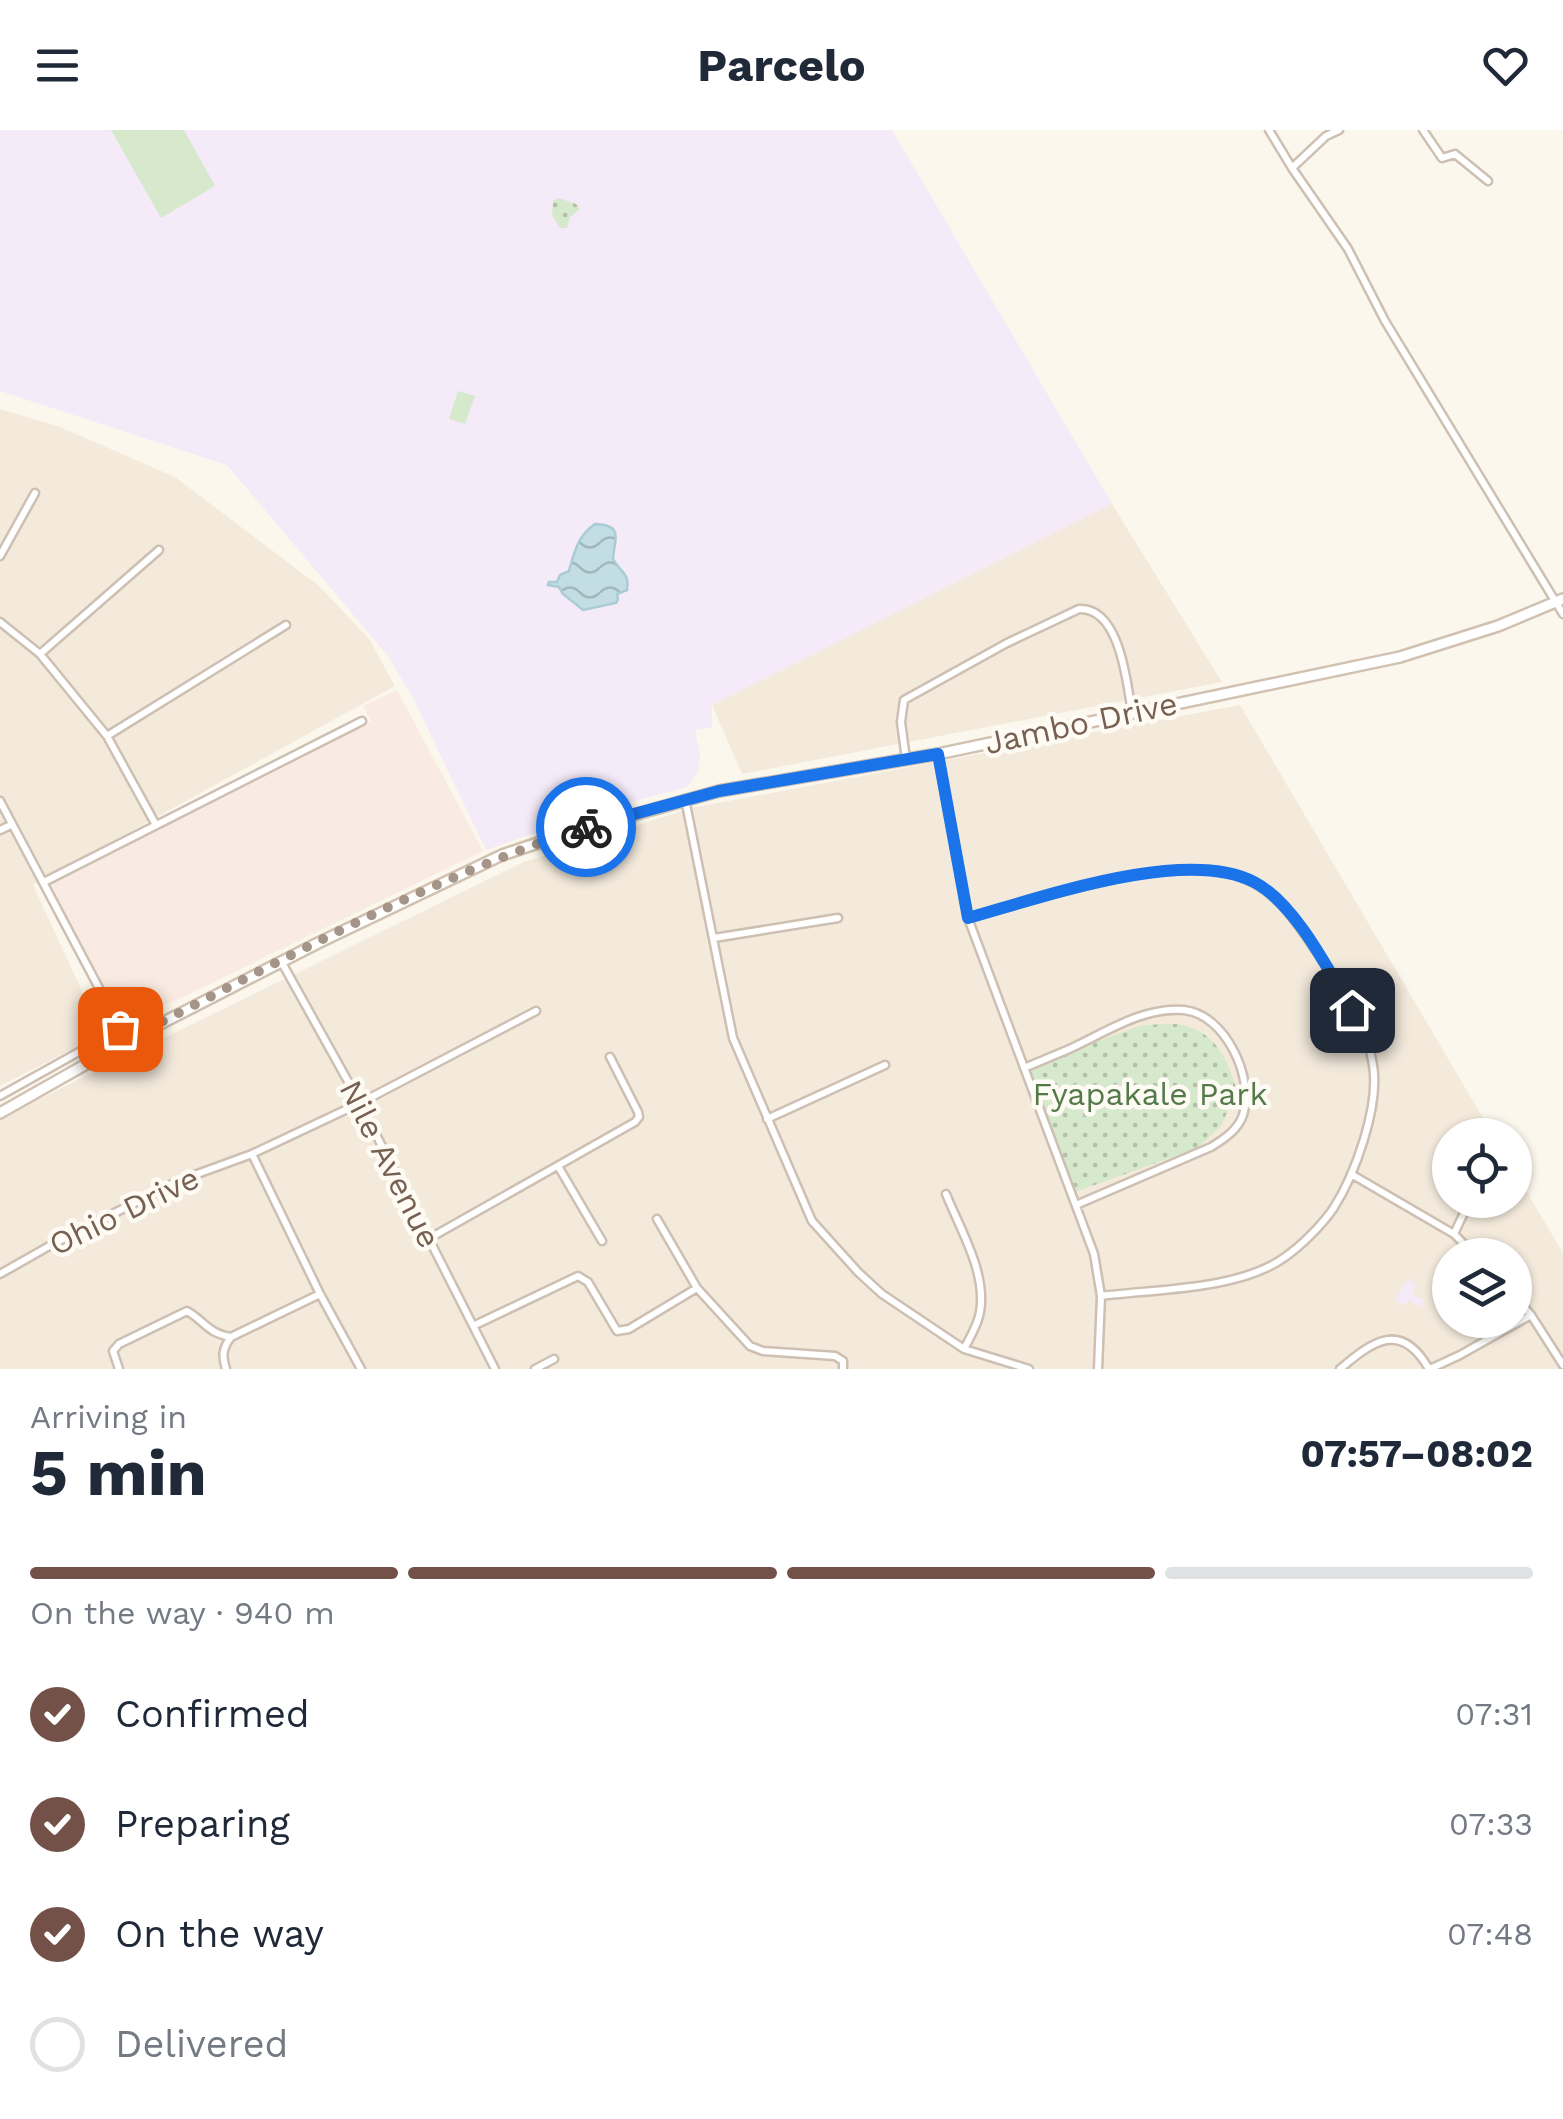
<!DOCTYPE html>
<meta charset="utf-8">
<style>
:root{--surface:#fff;--page:#f6f6f7;--text:#1f2937;--muted:#747a83;--line:#e0e1e3;--accent:#735149}
body{margin:0;font-family:"Work Sans",sans-serif;background:var(--page);color:var(--text);height:100vh;display:flex;flex-direction:column;font-size:38px;white-space:nowrap}
*{box-sizing:border-box;margin:0}
p{font-size:32px;color:var(--muted)}
.icon{flex:none;width:55px;height:55px;fill:none;stroke:currentColor;stroke-width:2;stroke-linecap:round;stroke-linejoin:round}
.map{position:relative;height:1239px;overflow:hidden}
.drawer{display:flex;flex-direction:column;background:var(--surface);flex:1}
.drawer>*{flex:none}
.buttons{position:absolute;left:1432px;top:988px;display:grid;gap:20px}
.buttons a{display:grid;place-items:center;width:100px;height:100px;border-radius:50%;background:var(--surface);box-shadow:0 2px 8px #0004;font-size:50px}
.pin{position:absolute;display:grid;place-items:center;width:85px;height:85px;color:#fff;margin:-42px;border-radius:20px;box-shadow:0 5px 15px #0006}
.courier{position:absolute;display:grid;place-items:center;width:100px;height:100px;margin:-50px;border:8px solid #1a73e8;border-radius:50%;background:#fff;color:#222;box-shadow:0 2px 12px #0007}
.headline em{font-style:normal;font-weight:700}
.headline div{display:flex;flex-direction:column-reverse}
.headline{display:flex;align-items:center;justify-content:space-between;height:170px;padding:0 30px}
h1{font-size:65px;font-weight:700;line-height:75px}
.bar{display:grid;grid-template-columns:repeat(4,1fr);gap:15px 10px;align-content:center;height:120px;padding:0 30px}
.bar i{height:12px;border-radius:8px;background:var(--line)}
.bar .active{background:var(--accent)}
.bar p{grid-column:span 4}
ol{padding:0 30px;list-style:none}
li{display:flex;align-items:center;gap:30px;height:110px}
li p{margin-inline-start:auto}
li .icon{padding:10px;border-radius:50%;background:var(--accent);color:#fff;stroke-width:4}
li:last-child{color:var(--muted)}
li i{width:55px;height:55px;border:5px solid var(--line);border-radius:50%}
header{display:flex;justify-content:space-between;align-items:center;height:130px;padding:0 30px;background:var(--surface);font-size:45px;font-weight:700}
.map>svg:first-child{display:block}
.residential{fill:#f3eadc;fill-rule:evenodd}
.commercial{fill:#faebe2}
.education{fill:#f4eaf8}
.green{fill:url(#green-dots)}
.pitch{fill:#d6e9cc}
.water{fill:url(#water-waves);stroke:#aaccd5;stroke-width:2.5}
.lines{fill:none;stroke-linecap:round;stroke-linejoin:round}
.minor-casing{stroke:#cdc0b3;stroke-width:11}
.secondary-casing{stroke:#d0c1b1;stroke-width:14}
.minor{stroke:#fff;stroke-width:6}
.secondary{stroke:#fff;stroke-width:9}
.done{stroke:#a59588;stroke-width:10;stroke-dasharray:0 18}
.route{stroke:#1a73e8;stroke-width:12}
.labels{text-anchor:middle;stroke-width:9;stroke-linejoin:round;paint-order:stroke}
.street-label{font-size:32px;fill:#766051;stroke:#fefbf4}
.park-label{font-size:32px;fill:#547a4a;stroke:#fefbf4}
</style>
<header><svg class="icon" aria-label="menu" viewBox="0 0 24 24"><path d="M4 6h16M4 12h16M4 18h16"/></svg>Parcelo<svg class="icon" aria-label="heart" viewBox="0 0 24 24"><path d="M12 20l-8-8c-3-5 5-10 8-4 3-6 11-1 8 4z"/></svg></header>
<div class="map">
<svg width="1563" height="1239" viewBox="0 0 1563 1239">
<defs>
<pattern id="green-dots" width="8" height="8" patternUnits="userSpaceOnUse" patternTransform="scale(2.5)"><rect width="8" height="8" fill="#d6e9cc"/><path d="M2 2h.1M6 6h.1" fill="none" stroke="#b2c0a8" stroke-width="1.8" stroke-linecap="round"/></pattern>
<pattern id="water-waves" width="16" height="10" patternUnits="userSpaceOnUse" patternTransform="scale(2.5)"><rect width="16" height="10" fill="#c3dde4"/><path d="M0 5q4-4 8 0t8 0" fill="none" stroke="#a3b7bb"/></pattern>
</defs>
<rect width="100%" height="100%" fill="#fbf7ed"/>
<!-- residential -->
<path class="residential" d="M0 279 60 297 175 347 319 456 369 509 395 556 33 755 102 904 0 956Z
M1112 374 1222 552 742 644 712 575Z
M1240 575 1493 1005H1450V1070H1515V1042L1563 1123V1239H0V988L524 732 691 678ZM1450 1125H1515V1190H1450Z"/>
<!-- commercial -->
<path class="commercial" d="M397 560 483 721 179 869 121 894 46 753 371 591 363 576Z"/>
<!-- education -->
<path class="education" d="M0 0H892L1112 374 712 575V597L695 600 700 624 698 642 687 657 600 680 486 720 412 566 388 526 227 335 0 261Z
M1408 1149 1417 1154 1412 1163 1424 1170 1420 1177 1408 1170 1404 1176 1395 1170Z"/>
<!-- green -->
<path class="green" d="M559 68 576 74 580 79 570 87 567 98H560L552 85 553 71Z
M1142 895C1154 895 1170 892 1182 895 1217 903 1227 930 1237 960L1221 996 1198 1018 1072 1063 1026 938Z"/>
<!-- pitch -->
<path class="pitch" d="M111 0H184L215 56 161 88Z
M458 261 475 266 465 294 449 289Z"/>
<!-- water -->
<path class="water" d="M595 394C625 395 614 410 613 429 620 442 630 443 627 460L617 464 618 469 616 473 583 480 563 464 559 457 548 455 549 452H557L560 445 569 441C574 423 578 405 595 394Z"/>
<g class="lines">
<!-- minor casing -->
<g class="minor-casing">
<path id="minor" d="M1269 0 1292 38 1348 119 1385 191 1563 484
M1423 0 1442 28 1455 24 1488 51
M1292 38 1326 6 1339 0
M0 426 35 363
M0 492 40 524 107 606 156 695
M40 524 159 420
M107 606 286 495
M938 624 968 788 1094 1124 1101 1166 1098 1239
M906 629 901 592 904 570 1007 513 1079 479C1120 477 1127 553 1132 583
M685 669 733 908 812 1091 858 1142 882 1164 964 1219 1029 1239
M0 671 127 911
M0 700 11 695
M44 752 362 591
M968 788C1038 769 1166 724 1235 745 1273 756 1295 789 1316 821 1339 855 1367 894 1373 935 1380 976 1355 1045 1333 1079 1321 1096 1302 1115 1285 1127 1240 1160 1156 1159 1101 1166
M714 808 838 788
M281 831 360 973 495 1239
M1024 938C1038 932 1053 926 1067 920 1103 904 1143 876 1184 880 1225 884 1255 948 1243 985 1238 1000 1224 1009 1211 1017L1076 1075
M0 966 120 899
M767 989 885 935
M252 1024 320 1164 361 1239
M558 1036 602 1111
M1351 1044 1454 1104 1475 1125
M946 1064C960 1099 987 1143 980 1182 978 1195 970 1207 964 1219
M657 1089 697 1158 750 1216 763 1221 835 1226 843 1231V1239
M1454 1104 1470 1070
M430 1108 635 992 639 987 638 982 610 927
M0 1144 51 1115 178 1051 252 1024 360 973 536 881
M1515 1167 1531 1185 1563 1235
M475 1195 578 1146 588 1152 617 1201 629 1199 697 1158
M119 1239 113 1221 119 1214 187 1181C206 1192 207 1203 231 1207
M226 1239C222 1226 222 1219 231 1207L320 1164
M535 1239 554 1229
M1340 1239C1373 1211 1401 1190 1429 1239
M1430 1239 1460 1225 1531 1185"/>
</g>
<!-- secondary casing -->
<g class="secondary-casing">
<path id="secondary" d="M0 983 127 911 318 813 502 725 562 705 719 661 938 624 1400 527 1498 496 1563 469"/>
</g>
<!-- minor -->
<use href="#minor" class="minor"/>
<!-- secondary -->
<use href="#secondary" class="secondary"/>
</g>
<g class="lines">
<!-- done -->
<path class="done" d="M120 899 126 910C276 834 426 749 586 697"/>
<!-- route -->
<path class="route" d="M586 697 719 661 938 624 968 788C1040 768 1186 716 1254 752 1295 773 1329 841 1352 880"/>
</g>
<g class="labels">
<!-- street labels -->
<g class="street-label">
<text transform="translate(1081 593) rotate(-12)" y="11">Jambo Drive</text>
<text transform="translate(390 1034) rotate(63)" y="11">Nile Avenue</text>
<text transform="translate(124 1081) rotate(-26)" y="11">Ohio Drive</text>
</g>
<!-- park labels -->
<g class="park-label">
<text x="1150" y="975">Fyapakale Park</text>
</g>
</g>
</svg>
<div class="buttons">
<a><svg class="icon" aria-label="locate" viewBox="0 0 24 24"><circle cx="12" cy="12" r="6"/><path d="M12 2v4M12 18v4M2 12h4M18 12h4"/></svg></a>
<a><svg class="icon" aria-label="layers" viewBox="0 0 24 24"><path d="M12 4l9 5-9 5-9-5zM3 14l9 5 9-5"/></svg></a>
</div>
<div class="pin" style="left:120px;top:899px;background:#ea580c"><svg class="icon" aria-label="bag" viewBox="0 0 24 24"><path d="M5 8h14l-1 12H6zM9 8a3 3 0 0 1 6 0"/></svg></div>
<div class="pin" style="left:1352px;top:880px;background:#1f2937"><svg class="icon" aria-label="home" viewBox="0 0 24 24"><path d="M3 11l9-7 9 7M6 9v11h12V9"/></svg></div>
<div class="courier" style="left:586px;top:697px"><svg class="icon" aria-label="bike" viewBox="0 0 24 24"><circle cx="6" cy="16" r="4"/><circle cx="18" cy="16" r="4"/><path d="M6 16l4-8h5l3 8M10 8l3 8H6M13 5h3"/></svg></div>
</div>
<section class="drawer">
<div class="headline"><div><h1>5 min</h1><p>Arriving in</p></div><em>07:57–08:02</em></div>
<div class="bar"><i class="active"></i><i class="active"></i><i class="active"></i><i></i><p>On the way · 940 m</p></div>
<ol>
<li><svg class="icon" aria-label="check" viewBox="0 0 24 24"><path d="M5 12l5 5 9-10"/></svg>Confirmed<p>07:31</p></li>
<li><svg class="icon" aria-label="check" viewBox="0 0 24 24"><path d="M5 12l5 5 9-10"/></svg>Preparing<p>07:33</p></li>
<li><svg class="icon" aria-label="check" viewBox="0 0 24 24"><path d="M5 12l5 5 9-10"/></svg>On the way<p>07:48</p></li>
<li><i></i>Delivered</li>
</ol>
</section>
